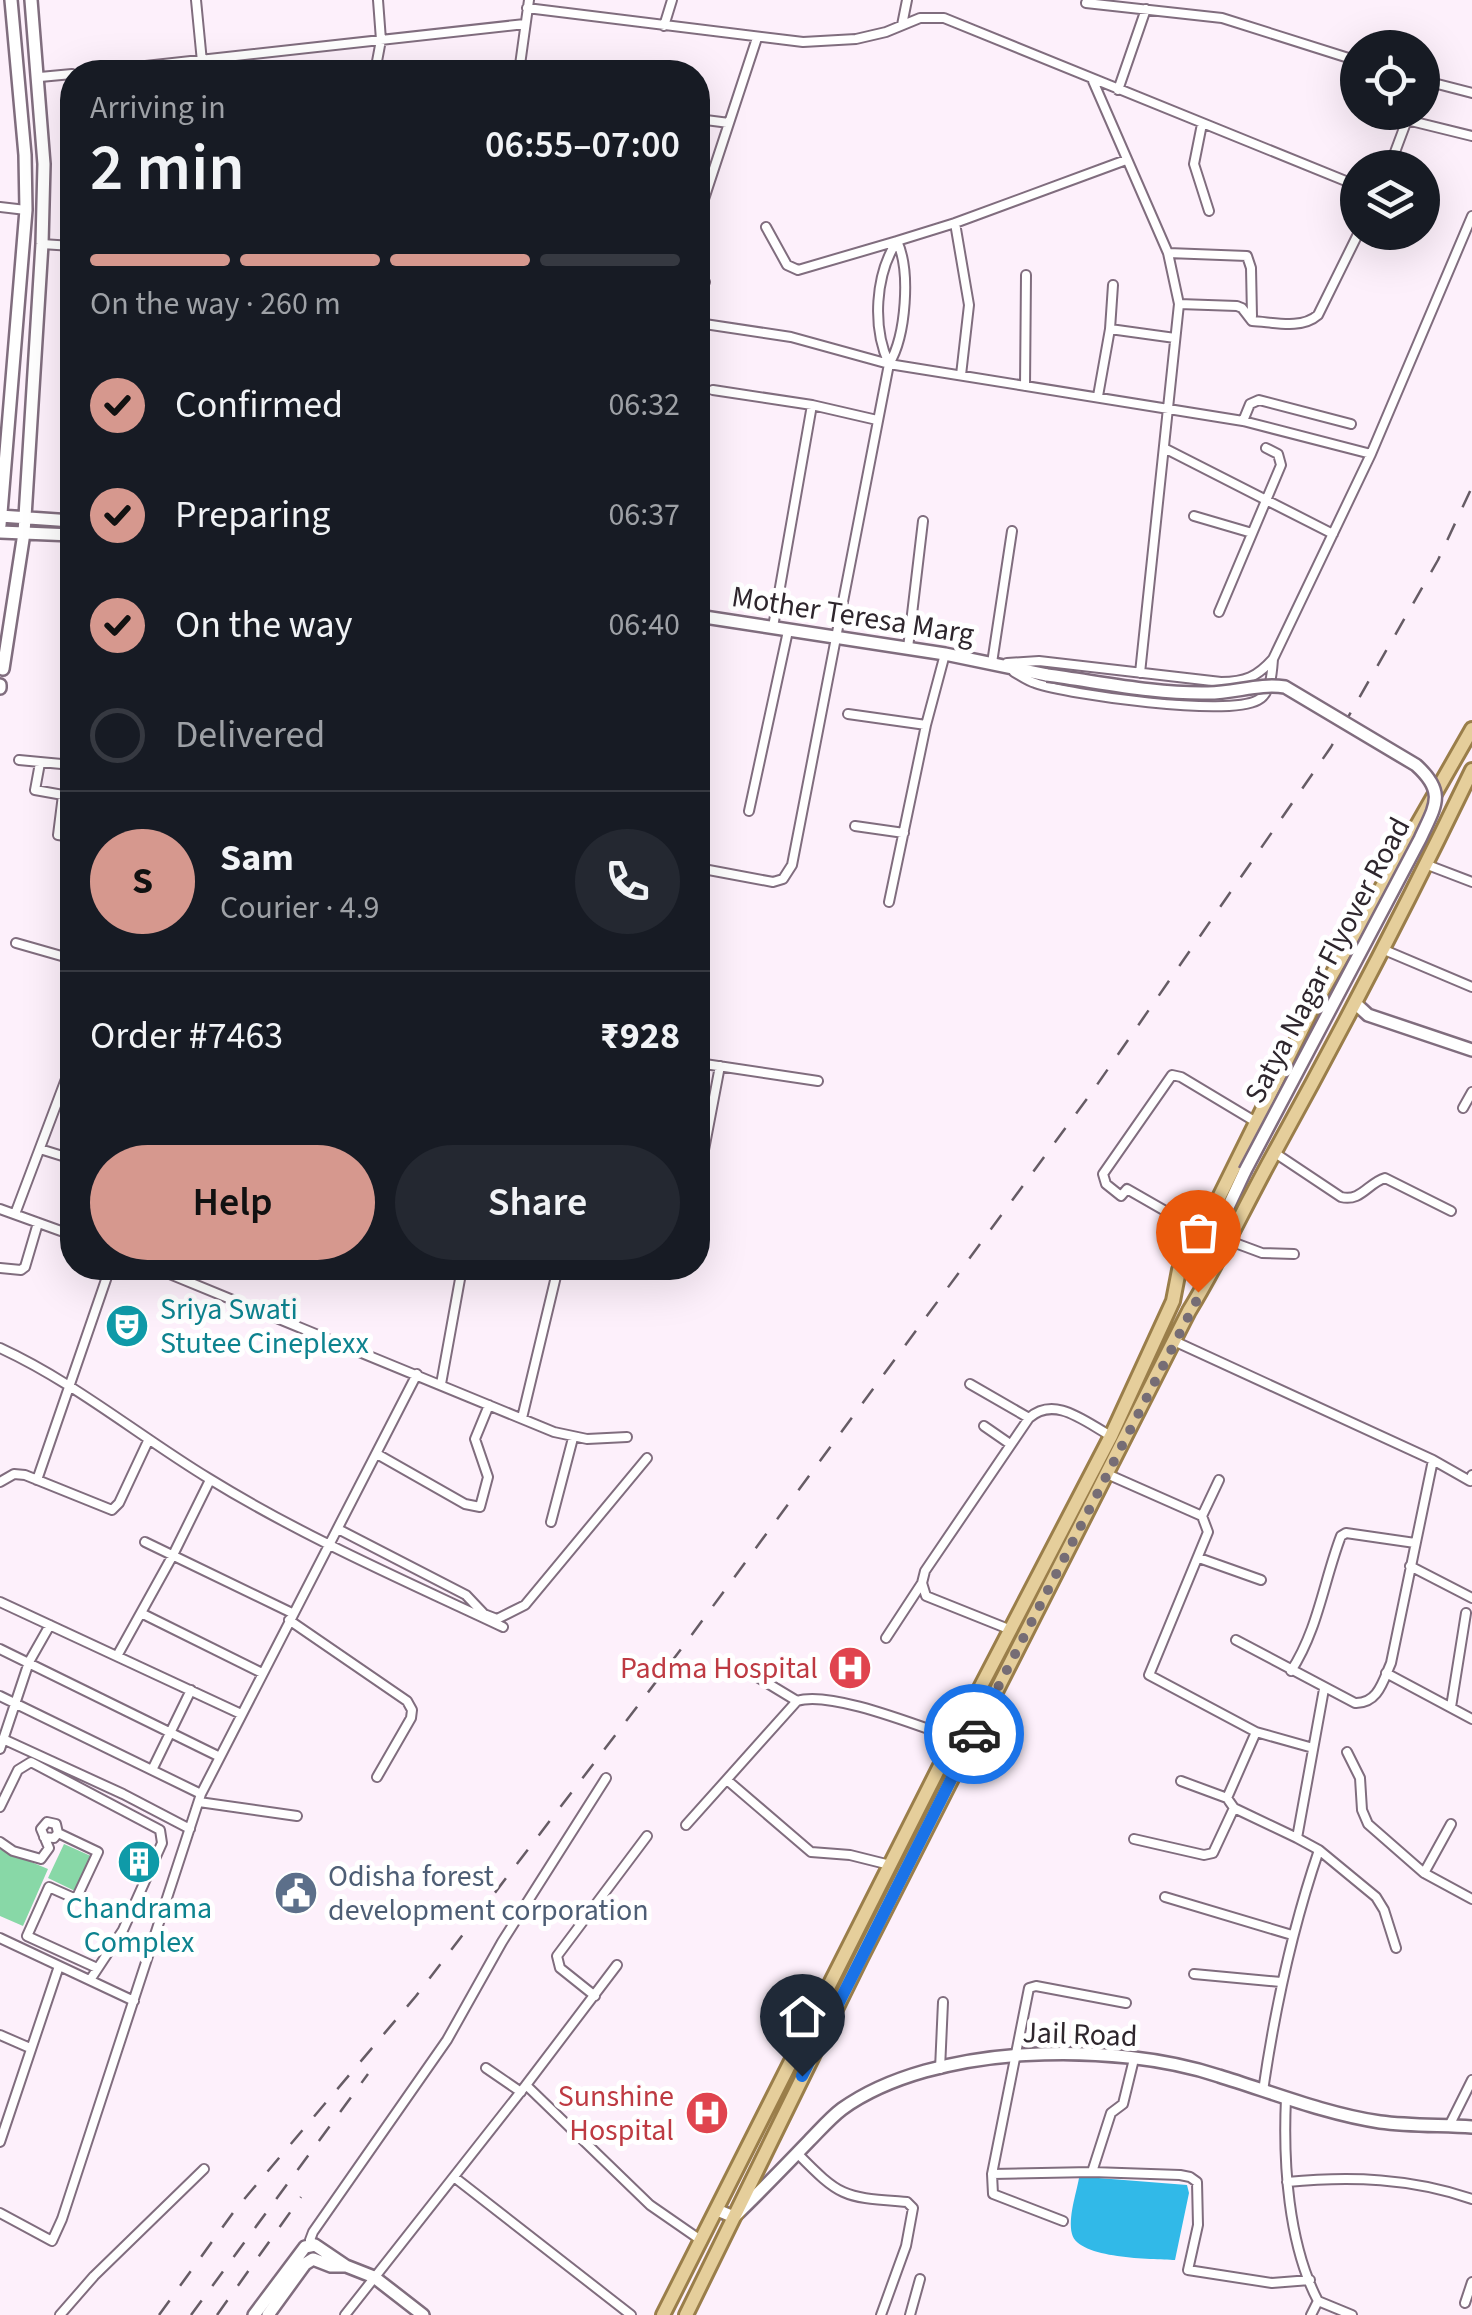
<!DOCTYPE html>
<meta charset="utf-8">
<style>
:root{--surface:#171b24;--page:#242831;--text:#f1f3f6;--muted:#9ea1a6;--line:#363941;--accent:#d6988e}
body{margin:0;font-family:"Source Sans 3",sans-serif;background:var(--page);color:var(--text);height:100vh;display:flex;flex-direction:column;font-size:38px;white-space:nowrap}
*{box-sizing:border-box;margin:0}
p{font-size:32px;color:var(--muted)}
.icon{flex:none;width:55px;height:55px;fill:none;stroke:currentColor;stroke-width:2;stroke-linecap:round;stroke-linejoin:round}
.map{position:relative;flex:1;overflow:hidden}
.details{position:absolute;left:60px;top:60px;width:650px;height:1220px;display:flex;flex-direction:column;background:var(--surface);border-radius:40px;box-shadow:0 10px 40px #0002}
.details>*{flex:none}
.controls{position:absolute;left:1340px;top:30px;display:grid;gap:20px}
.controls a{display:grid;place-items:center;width:100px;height:100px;border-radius:50%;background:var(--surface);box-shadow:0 10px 40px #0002;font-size:50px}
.pin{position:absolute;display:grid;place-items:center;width:85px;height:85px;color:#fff;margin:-102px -42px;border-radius:50% 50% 50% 0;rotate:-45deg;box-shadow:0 0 10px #0007}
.pin .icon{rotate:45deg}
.courier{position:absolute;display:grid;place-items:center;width:100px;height:100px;margin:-50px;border:8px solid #1a73e8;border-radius:50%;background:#fff;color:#222;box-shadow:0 2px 12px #0007}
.overview em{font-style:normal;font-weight:600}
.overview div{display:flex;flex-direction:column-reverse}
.overview{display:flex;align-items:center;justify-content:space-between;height:170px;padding:0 30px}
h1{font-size:65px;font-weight:600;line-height:75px}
.bar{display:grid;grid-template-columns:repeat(4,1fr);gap:15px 10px;align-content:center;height:120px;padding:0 30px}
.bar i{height:12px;border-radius:8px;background:var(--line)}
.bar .selected{background:var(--accent)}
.bar p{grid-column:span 4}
.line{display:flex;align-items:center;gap:25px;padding:0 30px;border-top:2px solid var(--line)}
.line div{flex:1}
.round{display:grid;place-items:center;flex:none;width:105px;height:105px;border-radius:52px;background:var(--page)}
ol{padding:0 30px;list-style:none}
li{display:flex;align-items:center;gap:30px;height:110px}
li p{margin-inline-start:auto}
li .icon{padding:10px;border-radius:50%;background:var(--accent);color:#111;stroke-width:4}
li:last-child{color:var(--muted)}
li i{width:55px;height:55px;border:5px solid var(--line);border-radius:50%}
.button{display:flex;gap:20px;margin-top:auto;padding:20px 30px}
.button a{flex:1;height:115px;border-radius:60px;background:var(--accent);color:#111;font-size:40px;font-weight:600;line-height:115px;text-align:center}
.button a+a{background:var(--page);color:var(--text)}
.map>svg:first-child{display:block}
.green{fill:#88d8a7}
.water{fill:#31b9e8}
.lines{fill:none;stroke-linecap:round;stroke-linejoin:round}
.street-casing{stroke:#806d7e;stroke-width:12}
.secondary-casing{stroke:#806d7e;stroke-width:16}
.primary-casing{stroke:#9a7e4a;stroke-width:18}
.street{stroke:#fff;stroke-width:8}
.secondary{stroke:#fff;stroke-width:11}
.primary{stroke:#e5ce9b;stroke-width:12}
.rail{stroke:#665c65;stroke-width:2.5;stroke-dasharray:18 18;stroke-linecap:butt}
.secondary-bridge-casing{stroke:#806d7e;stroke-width:16;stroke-linecap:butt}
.secondary-bridge{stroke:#fff;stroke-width:11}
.done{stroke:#766d75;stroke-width:10;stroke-dasharray:0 18}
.route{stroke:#1a73e8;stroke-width:12}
.labels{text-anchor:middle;stroke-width:10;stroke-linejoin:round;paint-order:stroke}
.street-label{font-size:30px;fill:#2e262d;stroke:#fff}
.culture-label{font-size:30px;fill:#0d838f;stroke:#fff;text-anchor:start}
.health-label{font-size:30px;fill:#be3a42;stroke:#fff;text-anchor:end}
.service-label{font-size:30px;fill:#4e5e75;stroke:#fff;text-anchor:start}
</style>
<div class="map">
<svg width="1472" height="2315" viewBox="0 0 1472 2315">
<rect width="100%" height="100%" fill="#fdf0fb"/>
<!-- green -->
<path class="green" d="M64 1844 93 1857 77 1892 48 1878Z
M0 1849 48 1869 23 1926 0 1916Z"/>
<!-- water -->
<path class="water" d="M1086 2177 1187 2185 1189 2193 1175 2260C1153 2259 1078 2259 1072 2234 1068 2217 1076 2195 1079 2178Z"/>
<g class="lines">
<!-- street casing -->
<g class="street-casing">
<path id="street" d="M196 0 203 72
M1086 3 1222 18 1358 61
M527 8 803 42 856 39 886 32 920 18H944L1358 186
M902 25 907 0
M664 26 672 0
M91 72 525 24
M375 72 381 40 378 0
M519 72 529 0
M40 77 72 74
M1422 80 1472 93
M1093 81 1168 253 1179 304 1140 673
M1118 90 1146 9
M698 119 729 123
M1407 120 1472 136
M1202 124 1194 164 1209 211
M1389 168 1410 112
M698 206 704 199 757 38
M0 207 26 210
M955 223 969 305 961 375
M766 227 787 265 798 270 897 241C911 271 906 336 889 364
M42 244 72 246
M1168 253 1247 256 1251 268 1252 316
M698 285 705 282
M1179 304 1237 306 1242 308 1252 321C1273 322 1301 330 1318 315L1359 232
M698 323 791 337 889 364
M1110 329 1175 338
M889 364C872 327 875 275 897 241L955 223 1126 160
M1025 386 1026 275
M713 390 812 405 877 420
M1098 396 1110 329 1113 285
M1243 421 1250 404 1259 400 1351 424
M1166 449 1333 534
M1194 516 1252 533
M1219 612 1281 465 1278 454 1266 448
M773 627 812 405
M908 648 923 521
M992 663 1012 531
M1007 663 1039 661 1221 682C1245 682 1257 677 1273 659L1371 454 1472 216
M1014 672C1021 676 1028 681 1035 683 1070 695 1228 717 1258 700 1271 693 1272 673 1273 659
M848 714 926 725
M19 760 72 765
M40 763 35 790 63 795 58 835 72 837
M749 811 788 631
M855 826 904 833
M1425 864 1472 882
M698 868 773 882 783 879 792 865 889 364 1243 421 1371 454
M889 902 926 725 945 654
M16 943 72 959
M1382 949 1472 987
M698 1063 818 1081
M1463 1108 1472 1092
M40 1149 72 1159
M1275 1153 1341 1197C1361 1202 1368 1183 1385 1178L1451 1211
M698 1164 704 1150 720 1066
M0 1209 72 1235
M15 1214 72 1063
M1202 1232 1127 1189 1121 1196 1106 1184 1103 1174 1172 1075 1181 1077 1256 1122
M1227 1240 1262 1253 1294 1254
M0 1268 21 1270 25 1267 38 1223
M155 1268 554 1432 587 1439 627 1437
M1174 1341 1433 1460 1391 1663C1383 1681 1378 1704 1355 1703L1236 1640
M0 1348C74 1382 139 1436 208 1478 302 1536 403 1580 503 1627
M441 1384 462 1268
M970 1384 1029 1418
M522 1418 558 1268
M984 1426 1010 1444
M377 1454 465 1504 480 1507 488 1477 475 1439 489 1405
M1433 1460 1470 1481 1472 1475
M1107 1474 1202 1516 1219 1480
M37 1480 110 1268
M0 1482 14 1474 25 1475 112 1510 119 1503 148 1441
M1202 1516 1208 1532 1149 1675 1256 1732 1313 1748
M551 1522 573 1438
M338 1529 466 1595 484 1614 497 1619 525 1605 647 1458
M145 1542 292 1613
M1199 1558 1261 1580
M1410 1566 1472 1598
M0 1602 241 1714
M141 1613 262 1673
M289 1620 407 1701 412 1710 411 1718 377 1777
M1011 1630 926 1596 922 1583 925 1571 1029 1418C1055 1395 1085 1422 1111 1436
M886 1638 922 1583
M0 1649 220 1757
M117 1656 173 1555 210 1480
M744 1669 797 1701
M1291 1671C1318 1630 1324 1580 1341 1536L1346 1533 1415 1543
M1386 1673 1472 1719
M0 1696 201 1794
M1451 1707 1466 1613
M1256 1732 1227 1798 1234 1808 1297 1838
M3 1739 123 1794 190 1829
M0 1749 29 1662 50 1625
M1347 1752 1360 1778 1362 1810 1368 1824 1424 1873
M152 1770 191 1690
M727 1780 811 1852 850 1855 890 1865
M1181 1781 1227 1798
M199 1802 297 1816
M0 1807 18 1770 31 1762 160 1830 162 1843 123 1930 90 1980
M1451 1824 1424 1873 1472 1899
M686 1825 797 1701C830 1690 918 1726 954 1738
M58 1833 98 1852 76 1899 49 1887 27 1936 97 1968
M1134 1839 1204 1855 1213 1853 1234 1808
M0 1842 13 1851 41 1859 49 1848 41 1829 47 1822 56 1824 58 1833 54 1838 44 1837
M1319 1850 1376 1897 1384 1910 1396 1948
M1165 1897 1292 1935
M0 1938 134 2001
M617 1965 526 2085 650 2205 702 2241
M1194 1974 1281 1982
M595 1996 560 1968 557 1956 647 1836
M1126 2003 1036 1986 1029 1988 992 2174 1092 2172 1111 2113 1123 2104 1134 2059
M0 2035 30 2048
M486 2068 521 2092
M940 2069 943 2002
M1263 2091C1275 2008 1292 1929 1319 1850L1297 1838 1324 1689
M1286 2098C1283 2162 1288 2244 1318 2301L1352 2315
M1449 2126 1472 2080
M0 2142 59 1966
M797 2153C842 2199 844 2197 907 2202L913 2208 906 2246 881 2315
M1092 2172 1180 2175 1190 2177 1197 2182 1198 2225 1188 2270 1272 2283 1310 2280
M992 2174 993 2194 1063 2221
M454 2177 631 2315
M1287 2182C1351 2176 1411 2178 1472 2199
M0 2213 52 2241 62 2219 201 1794 417 1374
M315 2245 310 2240 313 2232 447 2040 502 1942 606 1778
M1465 2303 1472 2282
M60 2315 94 2276 204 2169
M345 2315 526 2085
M910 2315 920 2279
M1311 2315 1318 2301"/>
</g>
<!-- secondary casing -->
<g class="secondary-casing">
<path id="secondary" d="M0 516 72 521
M0 525 26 210 25 155 11 0
M0 532 72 535
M698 616 945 654 1047 675
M3 669 24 533 42 244 44 164 31 0
M0 688V685
M1355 1003 1368 1015 1472 1050
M1201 1265 1245 1171
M717 2210 734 2217C759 2193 784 2167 809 2141 819 2131 830 2118 842 2109 934 2043 1114 2041 1219 2076 1271 2092 1326 2114 1380 2122 1410 2126 1442 2125 1472 2127
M254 2315 305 2247 315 2245 346 2266
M268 2315 305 2264 313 2259 331 2266H346L374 2277 423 2315"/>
</g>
<!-- primary casing -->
<g class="primary-casing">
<path id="primary" d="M663 2315 954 1738 1111 1436 1173 1301 1179 1270 1202 1232 1311 1011 1472 729
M686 2315 861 1958 1189 1311C1219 1262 1244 1208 1272 1157 1342 1030 1409 901 1472 770"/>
</g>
<!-- street -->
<use href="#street" class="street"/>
<!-- secondary -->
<use href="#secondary" class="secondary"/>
<!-- primary -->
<use href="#primary" class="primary"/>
<!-- rail -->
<path class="rail" d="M159 2315 235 2210 416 1996 688 1640 1092 1092 1331 747 1438 560 1472 487
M191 2315 368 2074
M217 2315 301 2197"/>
<!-- secondary-bridge casing -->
<g class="secondary-bridge-casing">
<path id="secondary-bridge" d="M1047 675C1100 682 1154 694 1208 693 1235 693 1259 683 1285 687L1416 765C1447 793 1435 806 1420 839L1245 1171"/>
</g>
<!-- secondary-bridge -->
<use href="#secondary-bridge" class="secondary-bridge"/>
</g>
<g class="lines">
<!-- done -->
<path class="done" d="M974 1734 1202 1290 1198 1292"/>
<!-- route -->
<path class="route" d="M802 2076 974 1734"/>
</g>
<!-- icons -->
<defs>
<g id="theatre-disc" transform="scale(2.25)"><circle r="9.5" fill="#0f9aa8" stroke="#fff"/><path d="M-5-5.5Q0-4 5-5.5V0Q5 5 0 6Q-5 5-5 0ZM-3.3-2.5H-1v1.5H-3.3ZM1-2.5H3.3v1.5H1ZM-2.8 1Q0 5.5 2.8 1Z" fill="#fff"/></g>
<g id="hospital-disc" transform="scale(2.25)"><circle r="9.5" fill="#e0444e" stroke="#fff"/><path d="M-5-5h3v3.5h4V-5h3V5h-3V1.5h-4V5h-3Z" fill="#fff"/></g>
<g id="building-disc" transform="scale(2.25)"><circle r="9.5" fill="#0f9aa8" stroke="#fff"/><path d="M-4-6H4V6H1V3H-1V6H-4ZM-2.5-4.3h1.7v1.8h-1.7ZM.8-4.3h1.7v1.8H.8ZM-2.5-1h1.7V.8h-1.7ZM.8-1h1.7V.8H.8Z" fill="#fff"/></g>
<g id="civic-disc" transform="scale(2.25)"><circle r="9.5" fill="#5c6f8a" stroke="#fff"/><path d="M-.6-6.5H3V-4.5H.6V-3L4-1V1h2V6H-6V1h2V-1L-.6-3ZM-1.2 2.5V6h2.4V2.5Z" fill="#fff"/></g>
</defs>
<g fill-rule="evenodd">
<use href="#theatre-disc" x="127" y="1326"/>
<use href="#hospital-disc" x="850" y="1668"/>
<use href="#building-disc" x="139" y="1862"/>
<use href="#civic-disc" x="296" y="1893"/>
<use href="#hospital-disc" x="707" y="2113"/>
</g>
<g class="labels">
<!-- street labels -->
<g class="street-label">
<text transform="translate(853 615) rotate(9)" y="10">Mother Teresa Marg</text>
<text transform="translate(1327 960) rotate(-62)" y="10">Satya Nagar Flyover Road</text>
<text transform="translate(1080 2034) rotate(2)" y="10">Jail Road</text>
</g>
<!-- culture labels -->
<g class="culture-label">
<text x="160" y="1319">Sriya Swati<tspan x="160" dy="34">Stutee Cineplexx</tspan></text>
<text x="139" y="1918" text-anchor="middle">Chandrama<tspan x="139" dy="34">Complex</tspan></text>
</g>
<!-- health labels -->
<g class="health-label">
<text x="818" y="1678">Padma Hospital</text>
<text x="674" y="2106">Sunshine<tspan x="674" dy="34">Hospital</tspan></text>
</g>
<!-- service labels -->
<g class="service-label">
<text x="328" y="1886">Odisha forest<tspan x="328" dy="34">development corporation</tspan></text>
</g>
</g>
</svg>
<div class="controls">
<a><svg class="icon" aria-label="locate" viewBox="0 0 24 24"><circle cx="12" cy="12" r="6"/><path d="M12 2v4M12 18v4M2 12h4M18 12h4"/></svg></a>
<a><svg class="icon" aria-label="layers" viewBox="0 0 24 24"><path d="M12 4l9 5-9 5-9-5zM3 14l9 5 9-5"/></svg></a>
</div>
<div class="pin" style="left:1198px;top:1292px;background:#ea580c"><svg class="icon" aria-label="bag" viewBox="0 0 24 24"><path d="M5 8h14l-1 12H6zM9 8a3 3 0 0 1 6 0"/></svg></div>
<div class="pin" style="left:802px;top:2076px;background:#1f2937"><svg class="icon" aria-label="home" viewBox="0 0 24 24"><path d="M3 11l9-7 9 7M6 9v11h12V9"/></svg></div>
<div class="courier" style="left:974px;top:1734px"><svg class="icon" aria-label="car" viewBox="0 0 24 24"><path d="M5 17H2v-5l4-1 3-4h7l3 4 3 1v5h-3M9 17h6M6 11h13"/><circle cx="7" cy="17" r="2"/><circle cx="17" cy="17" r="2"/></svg></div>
<section class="details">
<div class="overview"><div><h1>2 min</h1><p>Arriving in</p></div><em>06:55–07:00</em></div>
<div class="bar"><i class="selected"></i><i class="selected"></i><i class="selected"></i><i></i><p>On the way · 260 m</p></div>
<ol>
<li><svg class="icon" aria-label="check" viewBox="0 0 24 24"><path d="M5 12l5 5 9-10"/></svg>Confirmed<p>06:32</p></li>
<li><svg class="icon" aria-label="check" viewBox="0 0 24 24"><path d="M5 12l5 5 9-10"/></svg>Preparing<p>06:37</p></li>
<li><svg class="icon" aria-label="check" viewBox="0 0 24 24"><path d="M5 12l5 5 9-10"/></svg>On the way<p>06:40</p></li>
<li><i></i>Delivered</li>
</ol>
<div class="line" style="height:180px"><b class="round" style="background:var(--accent);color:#111">S</b><div><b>Sam</b><p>Courier · 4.9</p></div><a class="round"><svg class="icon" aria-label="phone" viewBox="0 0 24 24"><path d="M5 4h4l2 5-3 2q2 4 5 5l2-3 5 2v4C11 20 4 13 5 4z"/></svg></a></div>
<div class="line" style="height:130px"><div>Order #7463</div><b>₹928</b></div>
<div class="button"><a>Help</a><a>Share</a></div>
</section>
</div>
